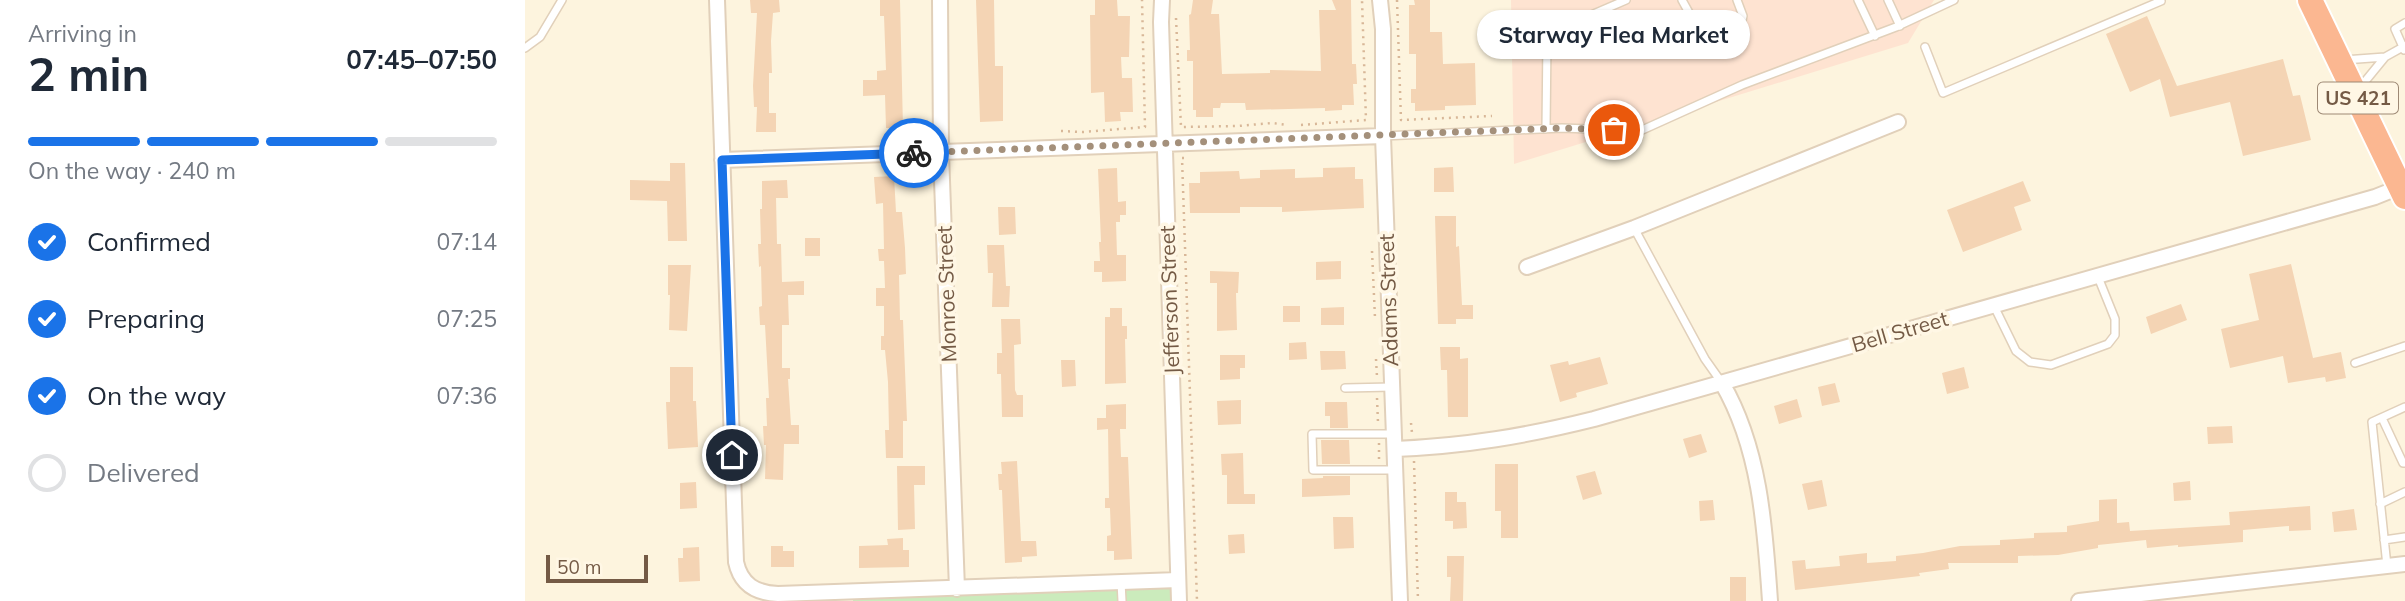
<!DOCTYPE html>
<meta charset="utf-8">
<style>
:root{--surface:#fff;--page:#f2f2f3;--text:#1f2937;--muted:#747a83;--line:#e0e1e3;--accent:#1a73e8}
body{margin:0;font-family:Mulish,sans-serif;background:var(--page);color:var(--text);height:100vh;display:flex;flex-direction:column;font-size:26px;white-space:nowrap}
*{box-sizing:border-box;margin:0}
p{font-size:23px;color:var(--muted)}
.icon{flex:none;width:38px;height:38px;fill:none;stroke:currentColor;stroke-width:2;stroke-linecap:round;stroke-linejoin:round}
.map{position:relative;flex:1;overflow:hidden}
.panel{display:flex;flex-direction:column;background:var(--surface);width:525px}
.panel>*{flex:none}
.scale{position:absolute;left:21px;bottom:18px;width:102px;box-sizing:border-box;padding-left:7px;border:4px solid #745a45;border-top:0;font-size:19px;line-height:24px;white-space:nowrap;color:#745a45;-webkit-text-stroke:5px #fff7e5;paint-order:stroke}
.pin{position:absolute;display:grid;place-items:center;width:60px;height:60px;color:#fff;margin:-30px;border:4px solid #fff;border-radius:50%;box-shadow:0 2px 7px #0007}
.courier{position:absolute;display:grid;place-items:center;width:70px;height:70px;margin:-35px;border:5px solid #1a73e8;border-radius:50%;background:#fff;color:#222;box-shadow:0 2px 9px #0007}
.bubble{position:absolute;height:49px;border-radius:24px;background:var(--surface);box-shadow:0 2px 5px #0004;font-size:23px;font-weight:700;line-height:49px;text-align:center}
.headline em{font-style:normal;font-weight:700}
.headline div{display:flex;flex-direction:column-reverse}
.headline{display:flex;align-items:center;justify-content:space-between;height:119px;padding:0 28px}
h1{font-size:46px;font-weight:700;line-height:52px}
.bar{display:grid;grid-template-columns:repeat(4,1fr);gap:10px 7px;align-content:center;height:84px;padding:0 28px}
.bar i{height:9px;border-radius:5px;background:var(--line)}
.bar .on{background:var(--accent)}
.bar p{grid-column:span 4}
ol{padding:0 28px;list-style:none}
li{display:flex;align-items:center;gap:21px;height:77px}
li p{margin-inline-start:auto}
li .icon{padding:7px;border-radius:50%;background:var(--accent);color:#fff;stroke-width:4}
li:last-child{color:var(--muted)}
li i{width:38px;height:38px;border:4px solid var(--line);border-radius:50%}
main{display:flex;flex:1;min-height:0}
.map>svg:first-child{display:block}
.commercial{fill:#fee3d1}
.green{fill:#cbebbc}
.building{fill:#f4d4b4}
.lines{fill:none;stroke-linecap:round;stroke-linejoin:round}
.lane-casing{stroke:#e1d0ba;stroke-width:10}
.street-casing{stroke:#e1d0ba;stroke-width:18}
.highway-casing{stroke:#fff;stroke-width:28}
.path{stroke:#d8b798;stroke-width:2.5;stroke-dasharray:2 5;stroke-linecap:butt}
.lane{stroke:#fff;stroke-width:7}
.street{stroke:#fff;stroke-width:14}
.highway{stroke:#fbb791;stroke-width:24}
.done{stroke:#a4907b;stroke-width:7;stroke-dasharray:0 12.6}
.route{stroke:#1a73e8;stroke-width:9}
.labels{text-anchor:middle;stroke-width:7;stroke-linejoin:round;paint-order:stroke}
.shield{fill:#fff7e5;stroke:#9e8975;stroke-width:2}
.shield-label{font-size:19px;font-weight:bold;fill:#745a45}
.street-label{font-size:21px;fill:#745a45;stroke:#fff7e5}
</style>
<main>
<section class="panel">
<div class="headline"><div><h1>2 min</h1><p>Arriving in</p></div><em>07:45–07:50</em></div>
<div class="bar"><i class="on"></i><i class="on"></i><i class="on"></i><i></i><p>On the way · 240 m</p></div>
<ol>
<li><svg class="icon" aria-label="check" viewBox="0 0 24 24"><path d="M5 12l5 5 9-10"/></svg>Confirmed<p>07:14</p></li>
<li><svg class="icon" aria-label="check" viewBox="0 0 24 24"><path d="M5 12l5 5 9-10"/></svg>Preparing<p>07:25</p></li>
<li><svg class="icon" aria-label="check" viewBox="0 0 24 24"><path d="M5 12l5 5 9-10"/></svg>On the way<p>07:36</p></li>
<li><i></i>Delivered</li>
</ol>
</section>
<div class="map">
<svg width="1880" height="601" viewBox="0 0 1880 601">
<rect width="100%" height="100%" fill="#fdf4de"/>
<!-- commercial -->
<path class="commercial" d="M986 0H1409L1383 43 989 164Z"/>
<!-- green -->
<path class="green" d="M653 580 654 601H328V592Z"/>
<!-- building -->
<path class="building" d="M225 0H254L255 12 248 13 246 41 247 73H244V113H251V132H231L232 107H229L228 86 232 13H226Z
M355 0H375L378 128H361L360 95 338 96V80H352V71L361 70 359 16H355Z
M451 0H469L470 66H478V121L455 122Z
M570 0H592L593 16H605L604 57H596L597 78H607L608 112H595L596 121 580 122 579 92 566 93 565 15H570Z
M668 0H688L686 14H694L697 74 745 73V70L796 71 794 10H811L807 0H826L827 64H831L832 84H828L829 105H817V110L800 111V108L721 110 720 103H696L695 108H688V117H671V110H668V61H662V50H665L664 15 666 14Z
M889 0H905V32H917L918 64 950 63 951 105 920 106V110L890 111V103H886V89H891V54H884V5H890Z
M1622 16 1652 86 1758 59 1768 96 1775 95 1786 140 1718 156 1705 102 1645 117 1635 79 1605 92 1581 34Z
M145 163H160L162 241H143L142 201 105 200V180L145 181Z
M830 167V179H838L839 208 757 212V207H715V213H665L664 183H675V172L714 171 715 179 735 178V170L770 169V178L798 177V168Z
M928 167 929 192H909V168Z
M592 168 593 202 601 201V215H595V222H591L592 255H601V281L577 282V272H569V261H575L574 242H576L573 169Z
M369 176 371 212H377L380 248 381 274 374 275 375 320H378L382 421H378V458H361L360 430H364L363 382 360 350H356V336H359V306H351V288H360L359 261H354L353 249H359L358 203 351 204 349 177Z
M262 180 263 198H251L252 244H256L257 282 279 281V295H263L264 325H257V368H265V379H263L266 425H274V444H259L258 480 240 479 241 445H239L238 426H242L241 398H244L240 325H235L234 307 237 306 236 266 234 267 233 244H236L235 209H237V181Z
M1498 181 1506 201 1489 207 1497 230 1438 252 1422 210Z
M473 207H490L491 234 474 235Z
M910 216H931V247L934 246 937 305H948V319H931V324H913Z
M280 238H295V256H280Z
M462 245H479L481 286H485L484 307H467L468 273H463Z
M816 261V279L791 280V262Z
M1766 264 1788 358 1816 352 1821 378 1801 382 1800 377 1763 383 1758 356 1705 368 1696 329 1734 320 1724 274Z
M143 265H166L162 331 144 330 145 295H143Z
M685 271 714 272 713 293H711L712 330 692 331V283H685Z
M1656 304 1662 320 1626 334 1621 317Z
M758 306H775V322H758Z
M819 307V325H796V308Z
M585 308H597V326H602V339H600L601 383 580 384V317H585Z
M476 319H495L496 344 489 345 490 390 492 395H498V417H477L476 374H472V353H477Z
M781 342 782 359 764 360V343Z
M915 347H935V359L943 358V417H923L922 370H916Z
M795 351H820L821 369 796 370Z
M695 355H720V368H715V379L695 380Z
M1075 357 1083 384 1051 393 1052 397 1035 402 1025 365 1043 361 1044 365Z
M536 360H550L551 386 537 387Z
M145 367H168V401H171L173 447 143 449 141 402H145Z
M1439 367 1444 388 1422 394 1417 373Z
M1310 383 1315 402 1297 406 1293 387Z
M1272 399 1277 417 1254 424 1249 406Z
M716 400V424L693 425 692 401Z
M800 402H822L823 428H805V416H800Z
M601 404V429H595L596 457H603L607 559 589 560V551H582V536L586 535 585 508H580V498H584L583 429 572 430V418H581V405Z
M1707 426 1708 443 1683 444 1682 427Z
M1176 434 1182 452 1164 458 1158 439Z
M796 440H824L825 464H797Z
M718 453 719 494H730V504H702V475H697L696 454Z
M492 461 496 541H511L512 556 497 557V562L480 563 477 490H474L473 474H477L476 462Z
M970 464H993V538H976V511H970Z
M372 466H400V485H389L390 529 373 530Z
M1070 471 1077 494 1058 500 1051 476Z
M798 476H825V495L777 497V479L798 478Z
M1297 480 1302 506 1283 510 1277 484Z
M1665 481 1666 500 1649 501 1648 483Z
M171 482 172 508 155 509V483Z
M920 492H932V502H941L942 528 928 529V521H920Z
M1592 499V523L1604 522 1605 531 1705 525 1704 512 1785 506 1786 530 1764 531V526L1718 530V542L1653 547V545L1622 548 1621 540 1573 545V548L1533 555 1493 556V563H1423L1424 569 1394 573 1395 576 1270 590 1267 561 1280 560 1281 569 1315 566 1314 556 1342 553V563L1371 561V556L1398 553 1435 546 1475 545V540L1509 538V533L1542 532V526L1574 521V500Z
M1188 500 1190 520 1175 521 1174 501Z
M1829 509 1832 530 1809 532 1807 512Z
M808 517H828L829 548 809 549Z
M719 534 720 553 704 554 703 535Z
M378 538V550H384V567L334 568V546L363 545 362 539Z
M246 546H258V551H269V567H246Z
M174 547 175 581 154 582 153 558H158V548Z
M922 556H939L938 601H925L926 577H922Z
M1205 577H1221V601H1205Z"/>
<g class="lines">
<!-- lane casing -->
<g class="lane-casing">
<path id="lane" d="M1157 0 1178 38 1191 40 1215 29 1218 16 1212 0
M1333 0 1350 36
M1363 0 1375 26
M1880 23 1870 29 1878 47 1880 46
M1400 47 1418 93 1636 1
M0 48 15 37 37 0
M1860 57 1878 47 1879 50
M1819 60 1860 57 1833 90
M1021 129 1022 39 1043 25 1101 0
M858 136 1037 128 1115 131 1217 85 1371 27 1429 0
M1109 228 1180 359 1197 383
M1469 306 1491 351 1505 362 1526 365 1583 344 1590 335V319L1573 277
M1830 363 1880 346
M820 388 867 387
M1857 418 1878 463H1880
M869 434H787L788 470H871
M1855 504 1880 492
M1859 540 1880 537
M1862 566 1847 422 1880 407
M596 582 597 601"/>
</g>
<!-- street casing -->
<g class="street-casing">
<path id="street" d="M192 0 211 562C216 585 231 593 253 594L653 580
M415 0 416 153 432 589
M637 0 636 22 654 601
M855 0 858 29V136L875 601
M197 160 858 136
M1002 267 1109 228 1373 122
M1197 383C1235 448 1240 527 1245 601
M870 449C941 446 1001 436 1069 419L1850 197 1875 187
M1554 601 1880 564"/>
</g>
<!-- highway casing -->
<g class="highway-casing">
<path id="highway" d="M1785 0 1880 197"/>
</g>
<!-- path -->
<path class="path" d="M872 0 876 120 967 116
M651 18 656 127 713 126 747 123 762 125
M776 125 841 120 837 0
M536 131 558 132 620 127 617 0
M659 158H657L672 601
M847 251 850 318
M851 359 852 377
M852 398 853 423
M886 423 887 433
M854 443V461
M889 461 893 601"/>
<!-- lane -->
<use href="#lane" class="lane"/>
<!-- street -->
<use href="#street" class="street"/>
<!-- highway -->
<use href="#highway" class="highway"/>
</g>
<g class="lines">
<!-- done -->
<path class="done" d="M389 153 1037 128 1089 130"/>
<!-- route -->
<path class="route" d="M207 455 197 160 389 153"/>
</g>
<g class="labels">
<!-- shield labels -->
<rect class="shield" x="1793" y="82.5" width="80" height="31" rx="5"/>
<g class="shield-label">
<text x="1833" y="105">US 421</text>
</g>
<!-- street labels -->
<g class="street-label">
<text transform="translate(422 294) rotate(-92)" y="7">Monroe Street</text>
<text transform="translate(645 300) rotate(-92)" y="7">Jefferson Street</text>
<text transform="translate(864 300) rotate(-92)" y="7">Adams Street</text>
<text transform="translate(1375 332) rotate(-16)" y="7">Bell Street</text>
</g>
</g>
</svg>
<div class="scale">50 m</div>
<div class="pin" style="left:1089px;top:130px;background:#ea580c"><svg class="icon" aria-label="bag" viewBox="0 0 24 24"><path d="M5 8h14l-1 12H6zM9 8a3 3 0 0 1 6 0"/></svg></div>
<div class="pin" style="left:207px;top:455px;background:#1f2937"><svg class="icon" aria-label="home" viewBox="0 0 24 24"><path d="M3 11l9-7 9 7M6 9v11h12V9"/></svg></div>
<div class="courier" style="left:389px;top:153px"><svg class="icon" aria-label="bike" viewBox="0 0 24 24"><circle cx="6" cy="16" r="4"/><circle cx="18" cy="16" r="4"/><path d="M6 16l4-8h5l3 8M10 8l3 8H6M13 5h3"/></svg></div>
<div class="bubble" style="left:952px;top:10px;width:273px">Starway Flea Market</div>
</div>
</main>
